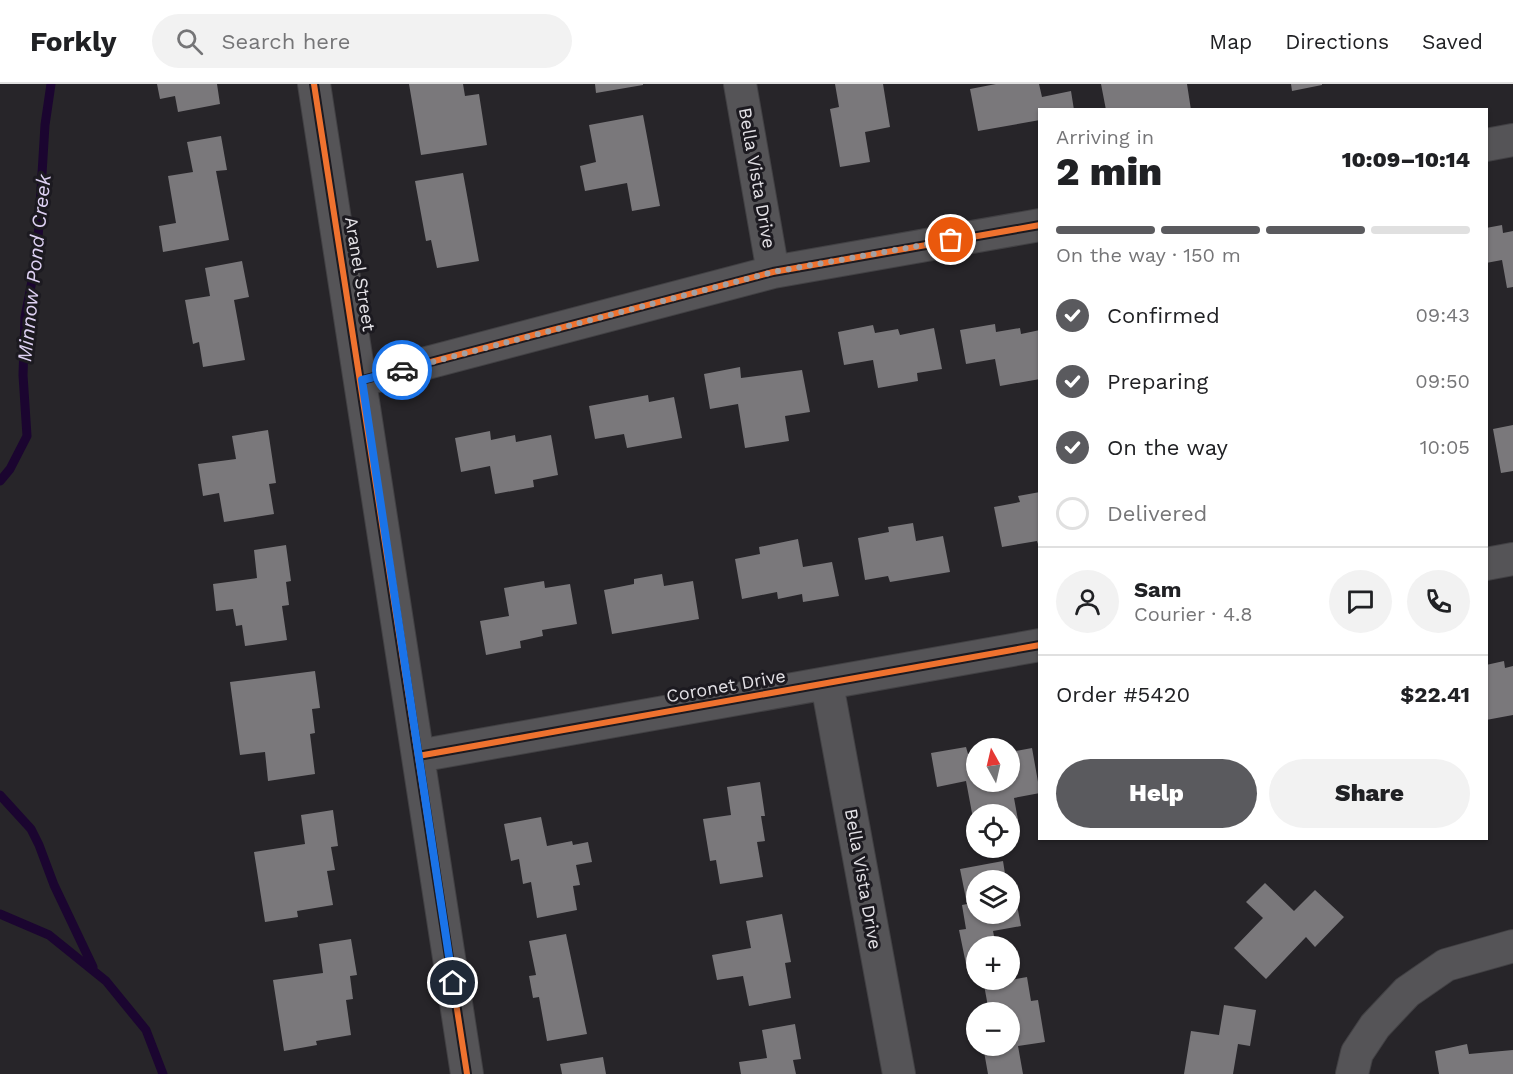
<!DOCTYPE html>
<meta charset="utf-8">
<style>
:root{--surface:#fff;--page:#f2f2f2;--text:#202124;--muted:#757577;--line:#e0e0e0;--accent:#5a5a5e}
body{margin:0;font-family:"Work Sans",sans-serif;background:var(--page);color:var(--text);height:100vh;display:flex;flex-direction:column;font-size:22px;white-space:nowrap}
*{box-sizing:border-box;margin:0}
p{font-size:20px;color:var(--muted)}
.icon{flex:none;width:33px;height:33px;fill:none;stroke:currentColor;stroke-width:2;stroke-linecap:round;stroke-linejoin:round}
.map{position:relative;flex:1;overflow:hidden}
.side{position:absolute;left:1038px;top:24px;width:450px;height:732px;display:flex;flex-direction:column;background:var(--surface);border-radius:0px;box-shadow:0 2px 4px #0004}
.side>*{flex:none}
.needle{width:39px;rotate:352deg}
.controls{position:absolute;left:966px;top:654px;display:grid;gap:12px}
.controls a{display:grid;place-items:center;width:54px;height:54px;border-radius:50%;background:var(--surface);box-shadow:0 2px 4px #0004;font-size:30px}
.pin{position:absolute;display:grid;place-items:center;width:51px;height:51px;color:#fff;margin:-26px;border:3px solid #fff;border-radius:50%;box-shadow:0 2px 6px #0007}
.courier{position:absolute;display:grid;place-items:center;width:60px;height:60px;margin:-30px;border:4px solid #1a73e8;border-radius:50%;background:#fff;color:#222;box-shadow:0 2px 8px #0007}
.summary em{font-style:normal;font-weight:800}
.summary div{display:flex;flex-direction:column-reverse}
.summary{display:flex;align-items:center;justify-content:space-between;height:102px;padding:0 18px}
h1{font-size:39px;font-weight:800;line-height:45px}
.bar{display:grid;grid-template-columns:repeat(4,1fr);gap:9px 6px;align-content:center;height:72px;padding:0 18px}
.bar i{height:8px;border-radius:4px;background:var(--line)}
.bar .current{background:var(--accent)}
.bar p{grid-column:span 4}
.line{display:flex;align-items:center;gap:15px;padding:0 18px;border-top:2px solid var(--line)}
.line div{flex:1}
.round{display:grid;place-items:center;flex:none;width:63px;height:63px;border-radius:32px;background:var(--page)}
ol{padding:0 18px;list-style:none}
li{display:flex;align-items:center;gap:18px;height:66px}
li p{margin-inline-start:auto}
li .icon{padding:6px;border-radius:50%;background:var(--accent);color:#fff;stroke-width:4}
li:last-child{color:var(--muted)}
li i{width:33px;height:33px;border:3px solid var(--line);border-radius:50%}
.cta{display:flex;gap:12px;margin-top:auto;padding:12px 18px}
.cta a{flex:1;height:69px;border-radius:36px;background:var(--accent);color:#fff;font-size:24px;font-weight:800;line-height:69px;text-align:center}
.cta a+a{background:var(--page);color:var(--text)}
header{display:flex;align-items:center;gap:36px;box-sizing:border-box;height:84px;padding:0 30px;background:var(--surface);border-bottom:2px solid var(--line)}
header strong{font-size:28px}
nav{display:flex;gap:33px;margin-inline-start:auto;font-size:21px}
.search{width:420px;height:54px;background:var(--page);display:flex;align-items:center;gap:15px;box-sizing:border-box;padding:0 21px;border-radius:33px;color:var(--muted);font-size:22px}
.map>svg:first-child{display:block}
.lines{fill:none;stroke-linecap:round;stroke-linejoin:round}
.stream{stroke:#1b0530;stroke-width:9}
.building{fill:#7a787b}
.minor-casing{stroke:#424144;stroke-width:34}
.minor{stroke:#555457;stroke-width:32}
.cycleway-casing{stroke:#1c1a20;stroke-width:10}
.cycleway{stroke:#ef722f;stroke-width:6}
.done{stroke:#a2a0a4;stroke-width:6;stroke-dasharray:0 10.8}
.route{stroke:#1a73e8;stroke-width:8}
.labels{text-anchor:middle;stroke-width:6;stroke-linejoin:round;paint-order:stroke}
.street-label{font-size:18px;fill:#e4e2e7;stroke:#1c1a20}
.water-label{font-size:20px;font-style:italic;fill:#ded1f3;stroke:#1c1a20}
</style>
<header>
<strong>Forkly</strong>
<div class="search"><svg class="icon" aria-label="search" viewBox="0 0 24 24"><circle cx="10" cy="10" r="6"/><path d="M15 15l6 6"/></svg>Search here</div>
<nav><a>Map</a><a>Directions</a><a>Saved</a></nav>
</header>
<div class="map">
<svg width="1513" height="990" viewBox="0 0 1513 990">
<rect width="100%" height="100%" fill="#272529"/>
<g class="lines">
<!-- stream -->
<path class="stream" d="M0 397 10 385 27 352 23 291 25 233 37 171 45 41 51 0
M0 711 31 745 39 761 54 801 93 883
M0 830 49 851 106 897 146 946 163 990"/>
</g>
<!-- building -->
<path class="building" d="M157 0H217L220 20 178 28 175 12 160 15Z
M409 0H463L465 12 479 10 487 61 421 71Z
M595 0H643V1L596 9Z
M835 0H883L890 43 865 48 870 78 840 83 830 25 839 23Z
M996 0H1039L1042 13 1071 7 1074 26H1040V36L978 47 970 5Z
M1101 0H1187L1191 26H1106Z
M1291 0H1322V1L1292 7Z
M643 31 660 122 632 127 627 99 585 107 580 82 596 78 589 41Z
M221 52 227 86 216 87 229 156 163 168 159 142 176 139 168 92 193 88 187 58Z
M463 89 479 177 437 184 431 156 426 157 415 97Z
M1502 141 1503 149 1513 147V203L1507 204 1502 176 1486 179V144Z
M242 177 249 213 234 216 245 276 203 283 199 258 193 260 185 216 210 212 205 184Z
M995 240 996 248 1020 244 1021 250 1040 246V295L1000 302 995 275 966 280 960 246Z
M873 241 875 249 898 245 900 251 934 244 942 285 917 289 918 297 878 304 873 276 844 281 838 248Z
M740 283 741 294 802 286 810 328 785 332 789 357 745 364 738 320 710 325 704 290Z
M648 311 649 318 674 313 682 354 627 364 624 350 595 355 589 322Z
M1513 341V387L1501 389 1493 345Z
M268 346 276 399 269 400 274 430 224 438 219 409 203 412 198 380 236 375 232 352Z
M490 347 491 356 515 351 516 358 551 351 558 391 533 396 534 403 495 410 490 382 461 388 455 354Z
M1040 408V466L1037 457 1002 463 994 423 1020 418 1018 412Z
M913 439 916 457 943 452 950 488 890 498 888 492 865 496 858 454 889 448 888 443Z
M798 455 803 483 832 478 839 512 803 518 802 510 778 515 777 508 742 515 735 475 760 470 759 463Z
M286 461 291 497 286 498 289 521 282 522 287 556 245 562 242 541 236 542 233 525 216 527 213 500 257 494 254 466Z
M662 490 664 502 693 497 699 535 612 550 604 506 634 500V495Z
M544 497 545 504 570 500 577 540 542 546 543 552 520 557 521 564 486 571 480 537 509 532 504 504Z
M1504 577 1505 584 1513 582V631L1486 636V581Z
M315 587 320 624 312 625 315 649 310 650 315 690 268 697 265 668 240 671 230 598Z
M966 663 968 670 976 669V698H1010V668L1032 664 1040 709 1014 714 1018 736 1010 737V730H976L975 745 966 697 937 703 931 669Z
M760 698 765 732H761L765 757 757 758 763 793 720 800 716 776 710 777 703 735 731 731 727 703Z
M333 726 338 762 331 763 335 786 327 787 333 821 297 827 298 833 265 838 254 768 305 760 301 731Z
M541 733 547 762 572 757 573 761 588 758 592 778 576 781 580 801 573 802 577 826 537 834 531 798 523 800 519 775 511 777 504 740Z
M1003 777 1006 796H976V830H1010V801L1013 800 1021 842 993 847 996 862H976V879L966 880 959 846 966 845 962 821 967 820 960 785Z
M1265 799 1294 827 1315 806 1344 833 1315 863 1306 853 1266 895 1234 864 1263 834 1246 818Z
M782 830 791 878 785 879 791 914 749 922 743 892 717 896 712 871 751 864 746 837Z
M566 850 587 950 547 957 539 913 533 914 529 892 536 891 529 857Z
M351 855 357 891 350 892 353 915 346 916 351 951 316 957 317 961 284 967 273 896 323 889 319 860Z
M1027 893 1031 917 1038 916 1045 958 1018 962 1023 990H988L983 962H1010V928H989L984 901Z
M1224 921 1256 926 1250 962 1238 960 1233 990H1184L1191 947 1219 951Z
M795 940 801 975 793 976 796 990H741L739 978 767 974 762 946Z
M1467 960 1469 970 1513 966V990H1439L1435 967Z
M603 973 606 990H562L560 980Z"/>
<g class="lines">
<!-- minor casing -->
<g class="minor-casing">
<path id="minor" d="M314 0 467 990
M740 0 773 188
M1486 61 1513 56
M362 296 773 188 1040 141
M1486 480 1513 475
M827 600 899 990
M418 672 1040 561
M1352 990 1357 969 1375 942 1407 908 1446 881 1513 862"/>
</g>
<!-- minor -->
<use href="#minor" class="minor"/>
<!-- cycleway casing -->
<g class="cycleway-casing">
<path id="cycleway" d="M314 0 467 990
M362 296 773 188 1040 141
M418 672 1040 561"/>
</g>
<!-- cycleway -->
<use href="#cycleway" class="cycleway"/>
</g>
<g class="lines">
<!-- done -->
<path class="done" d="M402 286 773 188 951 156"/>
<!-- route -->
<path class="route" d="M402 286 362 296 453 899"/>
</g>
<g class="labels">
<!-- street labels -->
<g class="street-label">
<text transform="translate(757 94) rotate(80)" y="6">Bella Vista Drive</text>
<text transform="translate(360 190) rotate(81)" y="6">Aranel Street</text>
<text transform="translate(726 602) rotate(-10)" y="6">Coronet Drive</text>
<text transform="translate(863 795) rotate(80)" y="6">Bella Vista Drive</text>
</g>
<!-- water labels -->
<g class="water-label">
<text transform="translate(34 184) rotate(-84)" y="7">Minnow Pond Creek</text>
</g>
</g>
</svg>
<div class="controls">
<a><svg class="needle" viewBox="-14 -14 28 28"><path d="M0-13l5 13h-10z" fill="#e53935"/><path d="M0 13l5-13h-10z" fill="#757577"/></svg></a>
<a><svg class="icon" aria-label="locate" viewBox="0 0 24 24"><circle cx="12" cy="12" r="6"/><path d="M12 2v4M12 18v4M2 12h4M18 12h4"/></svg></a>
<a><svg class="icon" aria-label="layers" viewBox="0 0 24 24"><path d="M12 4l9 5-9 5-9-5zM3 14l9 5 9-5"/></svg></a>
<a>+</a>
<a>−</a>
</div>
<div class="pin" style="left:951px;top:156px;background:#ea580c"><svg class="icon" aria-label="bag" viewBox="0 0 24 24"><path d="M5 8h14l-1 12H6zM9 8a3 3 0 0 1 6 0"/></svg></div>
<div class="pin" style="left:453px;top:899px;background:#1f2937"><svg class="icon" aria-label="home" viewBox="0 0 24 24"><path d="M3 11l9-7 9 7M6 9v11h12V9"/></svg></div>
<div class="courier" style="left:402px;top:286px"><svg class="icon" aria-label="car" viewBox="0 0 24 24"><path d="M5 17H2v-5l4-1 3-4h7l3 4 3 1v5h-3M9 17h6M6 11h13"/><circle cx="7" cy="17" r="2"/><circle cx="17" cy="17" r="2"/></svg></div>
<section class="side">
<div class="summary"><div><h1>2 min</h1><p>Arriving in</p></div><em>10:09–10:14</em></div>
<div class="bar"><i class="current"></i><i class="current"></i><i class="current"></i><i></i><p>On the way · 150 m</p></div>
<ol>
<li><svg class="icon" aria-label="check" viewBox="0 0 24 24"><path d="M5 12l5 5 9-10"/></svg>Confirmed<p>09:43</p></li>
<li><svg class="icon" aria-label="check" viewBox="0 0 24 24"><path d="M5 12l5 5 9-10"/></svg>Preparing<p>09:50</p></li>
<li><svg class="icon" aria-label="check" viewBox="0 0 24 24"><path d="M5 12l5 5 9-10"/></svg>On the way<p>10:05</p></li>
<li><i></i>Delivered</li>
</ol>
<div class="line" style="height:108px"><a class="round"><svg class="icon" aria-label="person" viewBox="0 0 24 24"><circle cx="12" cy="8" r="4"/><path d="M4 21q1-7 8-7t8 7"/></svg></a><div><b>Sam</b><p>Courier · 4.8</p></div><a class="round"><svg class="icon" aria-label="chat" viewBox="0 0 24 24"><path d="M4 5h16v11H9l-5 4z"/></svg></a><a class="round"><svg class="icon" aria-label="phone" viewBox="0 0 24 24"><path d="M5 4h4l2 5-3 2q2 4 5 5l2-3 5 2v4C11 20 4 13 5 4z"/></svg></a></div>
<div class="line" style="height:78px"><div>Order #5420</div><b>$22.41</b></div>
<div class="cta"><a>Help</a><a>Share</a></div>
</section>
</div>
